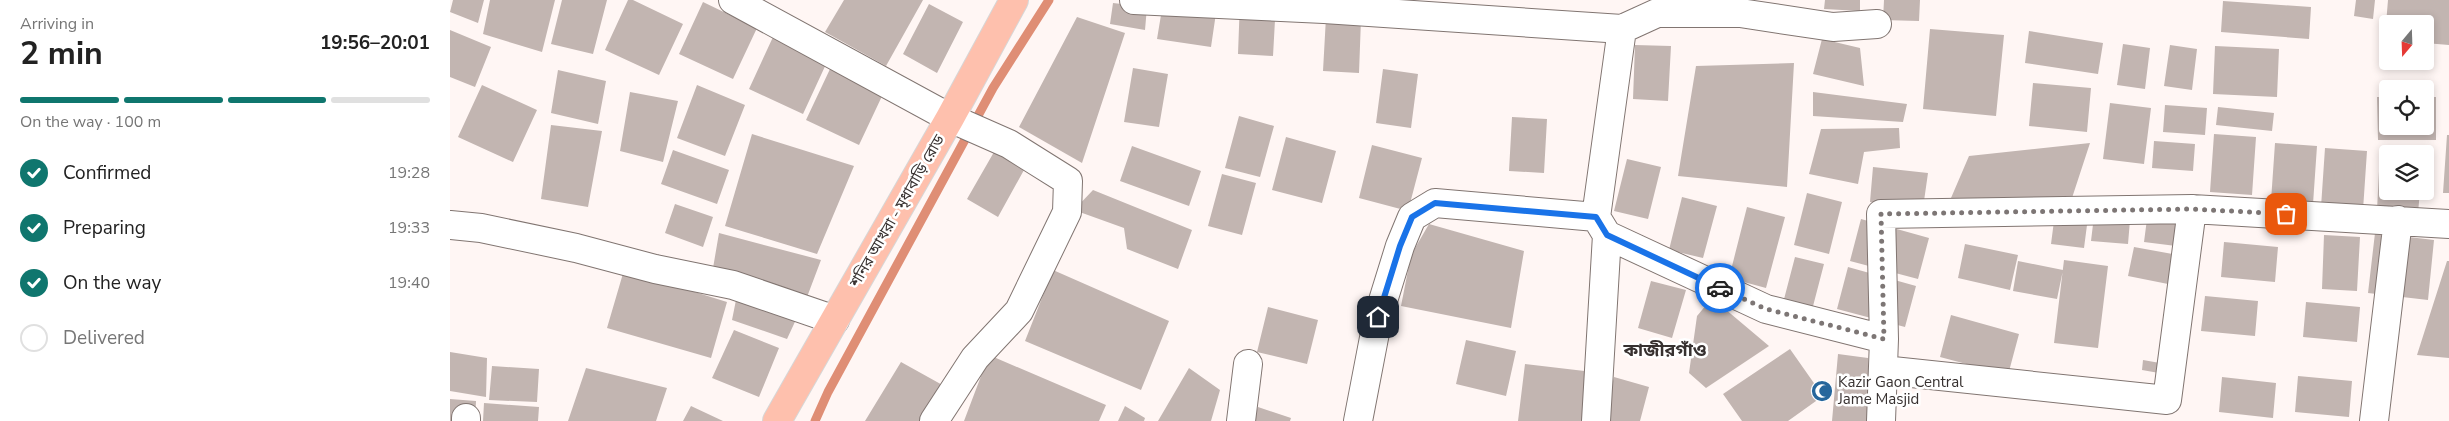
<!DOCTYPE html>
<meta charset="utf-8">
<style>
:root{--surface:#fff;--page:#f2f2f2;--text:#222;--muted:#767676;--line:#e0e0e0;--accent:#0f766e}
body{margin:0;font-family:"Nunito Sans","Noto Sans Bengali",sans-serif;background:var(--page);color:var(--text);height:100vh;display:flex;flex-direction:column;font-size:19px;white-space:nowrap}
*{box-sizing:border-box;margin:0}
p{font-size:16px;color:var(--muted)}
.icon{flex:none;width:28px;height:28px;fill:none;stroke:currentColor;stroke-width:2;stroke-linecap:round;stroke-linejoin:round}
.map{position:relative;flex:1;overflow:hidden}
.details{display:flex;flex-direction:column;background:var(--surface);width:450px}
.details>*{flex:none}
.needle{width:32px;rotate:199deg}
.controls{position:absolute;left:1929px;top:15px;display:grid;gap:10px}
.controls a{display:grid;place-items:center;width:55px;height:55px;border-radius:5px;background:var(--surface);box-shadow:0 2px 8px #0003;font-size:25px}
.pin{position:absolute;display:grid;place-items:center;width:42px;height:42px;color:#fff;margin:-21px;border-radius:10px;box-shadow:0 2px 8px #0006}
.courier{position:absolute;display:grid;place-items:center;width:50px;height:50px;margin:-25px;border:4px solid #1a73e8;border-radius:50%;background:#fff;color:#222;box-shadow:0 1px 6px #0007}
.summary em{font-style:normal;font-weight:700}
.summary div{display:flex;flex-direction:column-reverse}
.summary{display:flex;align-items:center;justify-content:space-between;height:85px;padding:0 20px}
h1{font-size:32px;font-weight:700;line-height:38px}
.bar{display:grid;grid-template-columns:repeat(4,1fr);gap:8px 5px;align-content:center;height:60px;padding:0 20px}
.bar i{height:6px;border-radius:4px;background:var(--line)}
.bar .on{background:var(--accent)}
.bar p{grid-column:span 4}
ol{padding:0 20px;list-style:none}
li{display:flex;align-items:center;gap:15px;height:55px}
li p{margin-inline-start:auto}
li .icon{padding:5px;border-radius:50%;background:var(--accent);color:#fff;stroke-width:4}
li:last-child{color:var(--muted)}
li i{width:28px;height:28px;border:2px solid var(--line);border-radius:50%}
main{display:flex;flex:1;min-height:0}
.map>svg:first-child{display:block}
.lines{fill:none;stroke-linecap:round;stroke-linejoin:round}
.stream{stroke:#df8e75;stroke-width:9}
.building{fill:#c2b5b1}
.minor-casing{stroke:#817571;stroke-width:30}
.major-casing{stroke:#d7d6d6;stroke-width:30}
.minor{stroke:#fff;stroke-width:28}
.major{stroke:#fec0ad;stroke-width:28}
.done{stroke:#7d7675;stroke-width:5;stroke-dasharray:0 9}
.route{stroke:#1a73e8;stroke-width:6}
.labels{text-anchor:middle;stroke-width:5;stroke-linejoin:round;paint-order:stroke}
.street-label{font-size:15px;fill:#373130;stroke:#fff}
.poi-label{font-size:15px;fill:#373130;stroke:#fff;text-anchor:start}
.quarter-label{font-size:18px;font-weight:bold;fill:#373130;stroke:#fff}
</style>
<main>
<section class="details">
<div class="summary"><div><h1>2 min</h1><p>Arriving in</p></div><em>19:56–20:01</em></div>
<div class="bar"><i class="on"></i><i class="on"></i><i class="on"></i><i></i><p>On the way · 100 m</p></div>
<ol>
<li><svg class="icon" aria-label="check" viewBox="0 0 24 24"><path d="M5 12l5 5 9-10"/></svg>Confirmed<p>19:28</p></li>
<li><svg class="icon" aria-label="check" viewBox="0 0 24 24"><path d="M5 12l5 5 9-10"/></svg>Preparing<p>19:33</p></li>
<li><svg class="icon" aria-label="check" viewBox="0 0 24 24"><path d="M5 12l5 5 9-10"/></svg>On the way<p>19:40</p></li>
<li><i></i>Delivered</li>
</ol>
</section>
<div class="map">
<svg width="1999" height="421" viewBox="0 0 1999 421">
<rect width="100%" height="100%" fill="#fff6f4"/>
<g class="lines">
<!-- stream -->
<path class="stream" d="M365 421 378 392 543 88 599 0"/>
</g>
<!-- building -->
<path class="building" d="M3 0H34L28 23 0 12Z
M40 0H105L92 52 33 34Z
M112 0H157L143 54 101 44Z
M178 0H183L233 24 209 75 155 50Z
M394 0H473L436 66 375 32Z
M790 0 826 2 823 56 788 54Z
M1375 0H1410V11L1374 9Z
M1434 0H1470L1469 21 1433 20Z
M1906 0H1925L1923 19 1904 16Z
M1938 0H1999V45L1975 43V24H1936Z
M1773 1 1861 7 1859 39 1771 32Z
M253 2 307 28 283 79 229 54Z
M663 3 697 7 695 30 660 24Z
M713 3 766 13 761 47 707 39Z
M479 4 513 22 487 73 453 54Z
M627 17 675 33 632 163 569 127Z
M876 17 911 19 909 73 873 71Z
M1480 29 1554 35 1546 116 1473 109Z
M0 30 41 47 25 87 0 77Z
M1579 31 1653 43 1648 74 1575 63Z
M323 37 377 62 353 114 299 89Z
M1372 39 1410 48 1414 86 1363 74Z
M1673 44 1700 48 1695 89 1667 85Z
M1185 45 1221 46 1218 101 1183 99Z
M1720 45 1747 49 1742 90 1714 86Z
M1765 46 1829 49 1827 97 1763 94Z
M1344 63 1337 187 1228 176 1246 66Z
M683 68 718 74 709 127 674 122Z
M380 69 433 94 409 145 356 120Z
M933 69 968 74 961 128 926 123Z
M108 70 156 81 148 124 101 113Z
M1583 83 1641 88 1637 132 1579 126Z
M32 85 87 110 63 162 8 137Z
M247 85 295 105 275 156 227 138Z
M180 92 228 101 213 162 170 151Z
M1363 92 1457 104 1453 122 1363 116Z
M1927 97H1938V126H1975V97H1986V140H1928Z
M1660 103 1701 108 1694 164 1653 159Z
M1715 105 1757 108 1755 135 1713 132Z
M1768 107 1824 113 1822 131 1766 125Z
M789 116 824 126 810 177 775 168Z
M1062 117 1097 119 1094 173 1059 171Z
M101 125 152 131 138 207 91 199Z
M1449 128 1450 148 1414 152 1408 184 1359 174 1371 129Z
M302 134 404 166 367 254 275 226Z
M1764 134 1806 137 1802 195 1760 192Z
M1997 135H1999V193H1993Z
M836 137 886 151 872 203 822 190Z
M1704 141 1745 144 1743 171 1702 168Z
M1640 143 1621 201 1501 198 1519 156Z
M1825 143 1867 146 1863 204 1821 201Z
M922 145 972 158 958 211 909 198Z
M682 146 751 171 739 206 670 181Z
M1875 148 1917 151 1913 210 1871 207Z
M223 150 279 170 267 204 211 184Z
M544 152 574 170 548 217 517 199Z
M1930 152H1938V191H1970L1968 213 1927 210Z
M1177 159 1211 167 1198 219 1164 211Z
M1423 167 1478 173 1473 208 1420 202Z
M772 174 806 183 792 235 758 226Z
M643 190 742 230 728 269 677 249 674 228 624 210Z
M1357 193 1392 202 1379 254 1344 245Z
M1232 197 1267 206 1253 258 1219 250Z
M225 204 263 217 253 247 215 233Z
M1297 207 1335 217 1316 288 1279 278Z
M1644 216 1680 220 1678 244 1641 241Z
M1411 219 1479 238 1468 279 1400 261Z
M1697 219 1729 223 1726 246 1694 242Z
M1604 221 1637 225 1634 248 1601 244Z
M979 224 1074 251 1061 328 951 306 961 255Z
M269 233 371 260 354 305 262 274Z
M1925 233 1984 240 1978 300 1918 293Z
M1874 235 1910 237 1907 291 1872 289Z
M1774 242 1828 247 1825 282 1771 277Z
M1515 244 1568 255 1560 290 1508 278Z
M1684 247 1728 255 1723 285 1678 276Z
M1345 257 1374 264 1362 310 1333 303Z
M1614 260 1658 266 1648 348 1604 343Z
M1568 261 1613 270 1607 299 1563 291Z
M1997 261H1999V358L1967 355Z
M1398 267 1466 286 1455 327 1387 309Z
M174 270 277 302 261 358 157 328Z
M603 270 719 321 691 390 575 341Z
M1201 281 1236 290 1222 338 1188 328Z
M288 290 350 311 337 339 282 320Z
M1755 296 1808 301 1805 336 1751 331Z
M1262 298 1319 346 1256 388 1239 373 1247 316Z
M1856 302 1910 307 1907 342 1853 337Z
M818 307 868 320 857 364 807 352Z
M1501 315 1569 334 1558 375 1490 357Z
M284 330 329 348 309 397 262 378Z
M1016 340 1066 351 1056 396 1006 384Z
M1340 349 1373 396 1338 421H1292L1273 394Z
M0 352 37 358 36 397 0 391Z
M1388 354 1418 358V421H1382Z
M539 355 656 405 649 421H514Z
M1693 360 1710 363 1709 373 1692 370Z
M451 362 496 387 469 421H415Z
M1075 364 1143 372 1138 421H1068Z
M42 366 89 369 87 402 39 400Z
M136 368 217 388 206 421H118Z
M739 368 770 390 761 421H708Z
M1848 376 1902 381 1899 417 1845 412Z
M1164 377 1199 387 1190 421H1153Z
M1772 377 1826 383 1823 418 1769 412Z
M0 399 26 401 25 421H0Z
M34 403 89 407 88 421H33Z
M241 406 273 421H233Z
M675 406 695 418 694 421H668Z
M808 407 841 418 840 421H803Z"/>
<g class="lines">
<!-- minor casing -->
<g class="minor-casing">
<path id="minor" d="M283 0 500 118 559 144 618 181 617 212 569 311 525 358 484 421
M684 0 874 9 1172 29 1207 13H1290L1383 27 1427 24
M1172 29 1146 217 1157 235 1316 309 1434 339 1431 421
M0 225 31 228 126 248 205 269 283 285 385 320
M1434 339 1431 214 1742 209 1999 224
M1433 370 1717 400 1742 209
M16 421V418
M791 421 798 364
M908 421 928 317 950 246 962 217 985 203 1146 217
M1146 421 1157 235
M1924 421 1948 220"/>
</g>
<!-- major casing -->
<g class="major-casing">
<path id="major" d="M327 421 500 118 564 0"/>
</g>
<!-- minor -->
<use href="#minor" class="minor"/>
<!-- major -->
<use href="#major" class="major"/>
</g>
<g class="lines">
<!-- done -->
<path class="done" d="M1270 288 1316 309 1434 339 1431 214 1742 209 1836 214"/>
<!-- route -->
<path class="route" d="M928 317 950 246 962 217 985 203 1146 217 1157 235 1270 288"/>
</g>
<!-- icons -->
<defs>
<g id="mosque-disc" transform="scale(1.125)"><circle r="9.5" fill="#26669c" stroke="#fff"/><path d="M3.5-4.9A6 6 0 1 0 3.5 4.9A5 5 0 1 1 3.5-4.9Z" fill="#fff"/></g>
</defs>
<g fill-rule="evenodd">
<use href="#mosque-disc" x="1372" y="391"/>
</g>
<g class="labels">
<!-- street labels -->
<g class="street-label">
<text transform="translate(447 211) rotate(-60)" y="5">শনির আখরা - মৃধাবাড়ি রোড</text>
</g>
<!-- poi labels -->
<g class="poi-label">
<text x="1388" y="387">Kazir Gaon Central<tspan x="1388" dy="17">Jame Masjid</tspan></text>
</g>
<!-- quarter labels -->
<g class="quarter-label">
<text x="1215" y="356">কাজীরগাঁও</text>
</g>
</g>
</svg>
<div class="controls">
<a><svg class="needle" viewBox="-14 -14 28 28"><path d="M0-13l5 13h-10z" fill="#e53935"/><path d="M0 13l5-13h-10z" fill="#767676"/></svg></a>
<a><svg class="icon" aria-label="locate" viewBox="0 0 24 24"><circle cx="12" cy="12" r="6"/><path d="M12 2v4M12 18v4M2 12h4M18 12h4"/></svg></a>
<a><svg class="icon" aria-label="layers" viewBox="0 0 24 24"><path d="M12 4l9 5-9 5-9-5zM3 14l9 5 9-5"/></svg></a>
</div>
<div class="pin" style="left:1836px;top:214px;background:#ea580c"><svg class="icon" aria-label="bag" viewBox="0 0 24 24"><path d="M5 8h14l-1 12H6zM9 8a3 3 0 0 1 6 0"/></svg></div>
<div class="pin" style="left:928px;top:317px;background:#1f2937"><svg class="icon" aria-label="home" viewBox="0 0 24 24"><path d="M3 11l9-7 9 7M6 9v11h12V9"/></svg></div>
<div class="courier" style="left:1270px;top:288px"><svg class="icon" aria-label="car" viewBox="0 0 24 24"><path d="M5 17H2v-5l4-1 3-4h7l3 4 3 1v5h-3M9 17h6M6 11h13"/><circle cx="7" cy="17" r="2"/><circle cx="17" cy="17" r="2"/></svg></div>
</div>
</main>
